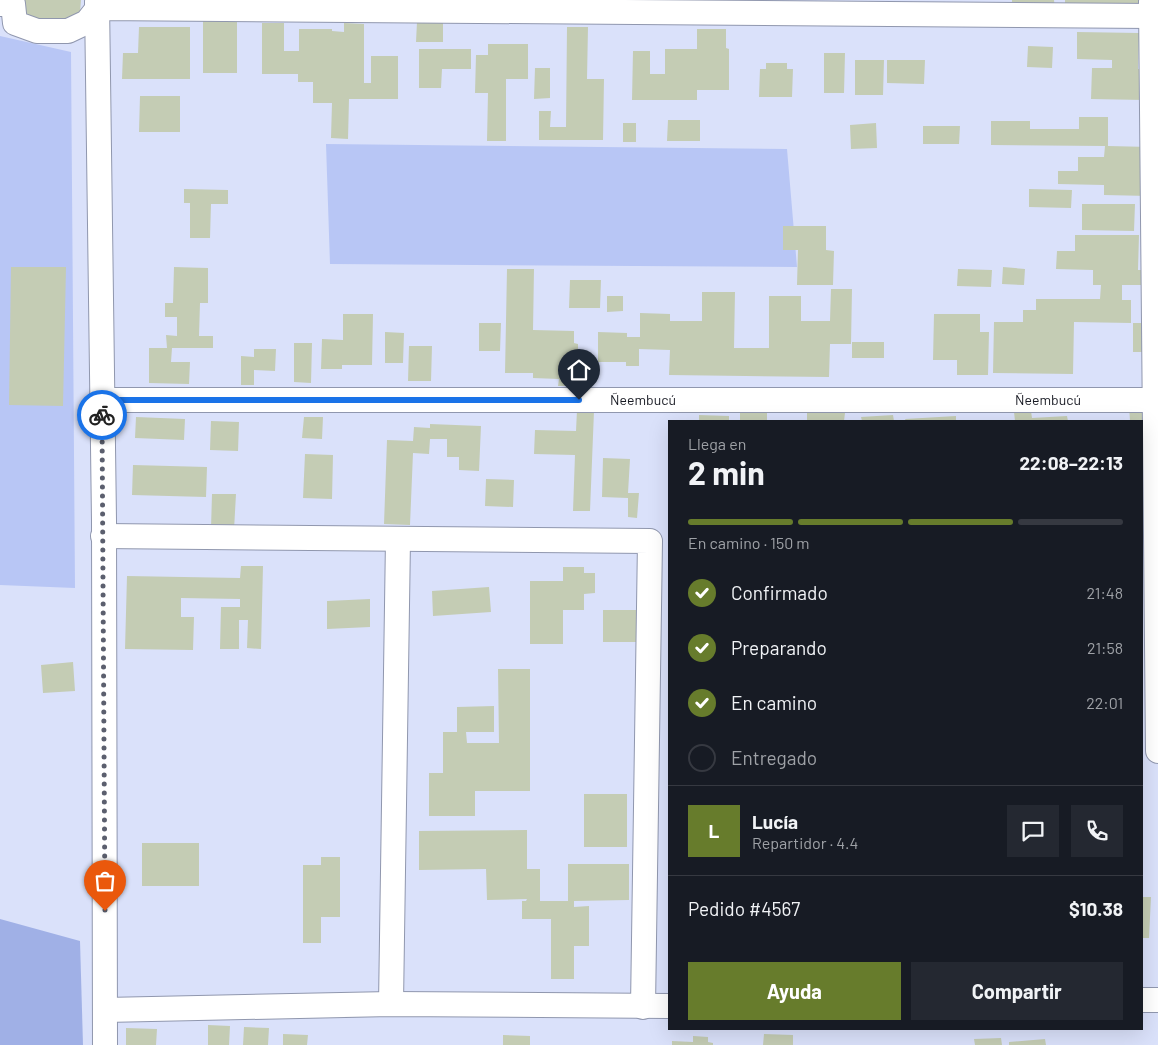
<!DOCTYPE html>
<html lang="es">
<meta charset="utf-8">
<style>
:root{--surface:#171b24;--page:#242831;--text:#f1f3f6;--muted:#9ea1a6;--line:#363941;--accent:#677c2c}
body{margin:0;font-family:Barlow,sans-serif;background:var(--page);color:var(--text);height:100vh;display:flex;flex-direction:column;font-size:19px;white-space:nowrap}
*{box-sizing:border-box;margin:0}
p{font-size:16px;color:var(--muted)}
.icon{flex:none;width:28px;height:28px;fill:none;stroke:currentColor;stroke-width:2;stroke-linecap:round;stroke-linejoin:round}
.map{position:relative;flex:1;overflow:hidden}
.side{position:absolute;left:668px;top:420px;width:475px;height:610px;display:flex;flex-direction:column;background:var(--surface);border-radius:0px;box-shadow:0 5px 20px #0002}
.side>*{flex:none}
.pin{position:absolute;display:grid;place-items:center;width:42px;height:42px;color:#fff;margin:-51px -21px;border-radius:50% 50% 50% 0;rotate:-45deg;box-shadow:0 0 5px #0007}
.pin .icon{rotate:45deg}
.courier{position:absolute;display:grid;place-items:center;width:50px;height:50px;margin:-25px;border:4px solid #1a73e8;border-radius:50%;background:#fff;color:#222;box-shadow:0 1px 6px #0007}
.overview em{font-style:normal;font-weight:700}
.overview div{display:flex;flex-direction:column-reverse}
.overview{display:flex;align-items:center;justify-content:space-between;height:85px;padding:0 20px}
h1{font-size:32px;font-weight:700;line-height:38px}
.bar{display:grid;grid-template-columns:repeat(4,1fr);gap:8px 5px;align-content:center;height:60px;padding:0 20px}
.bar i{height:6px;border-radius:4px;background:var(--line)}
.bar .selected{background:var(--accent)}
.bar p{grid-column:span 4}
.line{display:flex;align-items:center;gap:12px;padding:0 20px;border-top:1px solid var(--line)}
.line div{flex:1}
.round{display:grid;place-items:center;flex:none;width:52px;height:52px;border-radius:0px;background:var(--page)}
ol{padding:0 20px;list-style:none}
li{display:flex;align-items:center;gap:15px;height:55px}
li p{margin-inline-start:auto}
li .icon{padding:5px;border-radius:50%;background:var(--accent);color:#fff;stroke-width:4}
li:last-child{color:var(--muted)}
li i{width:28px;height:28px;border:2px solid var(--line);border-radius:50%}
.action{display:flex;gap:10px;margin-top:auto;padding:10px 20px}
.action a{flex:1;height:58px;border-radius:0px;background:var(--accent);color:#fff;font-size:20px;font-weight:700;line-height:58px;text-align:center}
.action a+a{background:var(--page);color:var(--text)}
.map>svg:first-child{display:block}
.green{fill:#b8c6f5}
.forest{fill:#a0b0e6}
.building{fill:#c4ccb4}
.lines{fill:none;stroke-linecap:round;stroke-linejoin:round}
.minor-casing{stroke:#9097ae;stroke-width:26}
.minor{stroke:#fff;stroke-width:24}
.done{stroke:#5b5f6e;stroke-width:5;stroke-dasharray:0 9}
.route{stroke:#1a73e8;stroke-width:6}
.labels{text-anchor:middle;stroke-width:4;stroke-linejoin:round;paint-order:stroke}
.street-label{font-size:14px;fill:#171922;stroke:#dae1fa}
</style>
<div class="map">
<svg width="1158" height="1045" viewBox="0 0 1158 1045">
<rect width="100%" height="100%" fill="#dae1fa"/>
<!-- green -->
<path class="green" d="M0 36 71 52 75 588 0 585Z
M326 144 787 149 797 267 330 264Z"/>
<!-- forest -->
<path class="forest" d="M0 919 80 941 83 1045H0Z"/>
<!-- building -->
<path class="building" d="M24 0H81L79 25 22 21Z
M1012 0H1054L1055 10 1012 11Z
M1065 0H1148V3L1065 5Z
M203 20H237V73H203Z
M417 22H443V42H416Z
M262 23H284V51H299V29H332V31L344 32V23L364 24V83H371V56H398V99H349L348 139 331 138 332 103H313V82H298V74H262Z
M139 27H190V79H122L123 53H138Z
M567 27H588L587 79H604L603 140H539V111H551L550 127H566Z
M697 29H726V48L729 49V90H697V100H632L633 51H650V74H665V49H697Z
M1077 32 1139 33 1138 69H1145L1144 100 1091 99 1092 68H1112V60L1077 59Z
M488 44H528V79H506V141H487L488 93H475L476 55H488Z
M1028 46 1053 47 1052 68 1027 67Z
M419 49H471V69H442L441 88H419Z
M824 53H845L844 93H824Z
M855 60H884L883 95H855Z
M887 60H925L924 84 887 83Z
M766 63H787V69H793L792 97H759L760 69H766Z
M535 68H550V98L534 99Z
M140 96H180V132H139Z
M1079 117H1108V146L1150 147 1149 196 1104 195V185L1058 184V171H1078V157H1104L1105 146 991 145V121H1030V129H1079Z
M668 120H700V141H667Z
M623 123H636V142H623Z
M876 123 877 148 851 149 850 125Z
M923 126H960L959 144H923Z
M184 189 228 190V204H211L210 238H190V203H184Z
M1029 189 1072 190 1071 208 1029 207Z
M1082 204H1135L1134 231 1082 230Z
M783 226H826V250L834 251 833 285H797L798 250H783Z
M1075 235H1139L1138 270H1150V285H1122V300H1131V323L1074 322 1073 374 993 373 994 322H1023V310H1036V299H1100L1101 285H1093V270L1056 269 1057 251H1075Z
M11 267H66L63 406 9 405Z
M174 267 208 268V303H200L199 336H213V348H172L171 362H190L189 384 149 383V348H167L166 335 177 336V317H165V303H173Z
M1003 267 1025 269 1024 285 1002 284Z
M507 269H534L533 330 574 331V343L578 344V375H586V386H558L559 379 533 378V373H505Z
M958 269 992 270 991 287 957 286Z
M570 280H601L600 308H569Z
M831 289H852L851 344H830L829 377 669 375 670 350 639 349V366H626V362H598V332L627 333V337H640V313L670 314V321H702V292H735L734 348H769V296H801V321H830Z
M607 296H623V311L607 312Z
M343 314H373L372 365H342V369H321L322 339 343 340Z
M934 314H980V332H989L988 375H957V360H933Z
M479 323H501L500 351H479Z
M1133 323H1148L1147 352H1133Z
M385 332 404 333 403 363H385Z
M852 342H884V358H852Z
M294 343H312L311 383 294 382Z
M409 346H432L431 381H408Z
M254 349H276L275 371 254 370V385H241V356L254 357Z
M1145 405 1150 480 1141 481V421H1130L1129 406Z
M740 407 767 408V421H740Z
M807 407 830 408V412L845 413 844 421H807Z
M577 410 594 411 590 511H573L575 455 534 454 535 430 576 431Z
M1031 411 1032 418 1067 416 1068 421H1015L1014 412Z
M699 415 729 416V421H699Z
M893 415 894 421H862L861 417Z
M956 416V421H906L905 419Z
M136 417 185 419 184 440 135 438Z
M304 417H323L322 439 302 438Z
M211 421 239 422 238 451 210 450Z
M430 424 481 426 479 471 459 470V457H447V439H430L429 454 413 453 410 525 384 524 387 440 413 441 414 427 430 428Z
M305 454 333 455 332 499 303 498Z
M603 458 630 459 628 493H639L637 518 628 517V498L602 497Z
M133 465 207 467 206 497 132 495Z
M486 479 514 480 513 507 485 506Z
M1141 491H1147L1149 526H1141Z
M212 494H236L234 530 211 529Z
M241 566H263L261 649 247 648 248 620H239V649H220L221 607H240V599L181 598V617H194L193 650 125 649 127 576 240 578Z
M563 567H584V573H595V593L584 594V610H563V644H530V581H563Z
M489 587 491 612 433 616 432 591Z
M370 599V627L327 629V601Z
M603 610H636V642H603Z
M73 662 75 691 43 693 41 665Z
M498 669H530V791H475V816H429V773H443V732H457V707L494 706V732H466L467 743H499Z
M584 794H627V847H584Z
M527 830V869H540V901H568V864H629V900L574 901V907L589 906V946H574V979H551V919H522V901H526L527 899 487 900 486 869 419 870V831Z
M142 843H199V886H142Z
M321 857H340V917H321V943H303V865H321Z
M1141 897H1151L1149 938H1141Z
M208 1025 230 1026 229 1045H208Z
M244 1027 269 1028 268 1045H243Z
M126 1028 157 1029 156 1045H126Z
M283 1034 308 1035 307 1045H283Z
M764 1034 793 1035V1045H763Z
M503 1035 530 1036V1045H503Z
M693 1036 708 1037V1042L713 1043V1045H672V1041L693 1042Z
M1001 1038 1002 1045H975L974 1039Z
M1045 1039 1046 1045H1009V1042Z"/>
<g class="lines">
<!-- minor casing -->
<g class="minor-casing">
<g id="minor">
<path d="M97 2 104 521 105 1045"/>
<path d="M1151 2 1158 751"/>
<path d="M0 4H13L15 23 37 31H68L87 22 98 8 1152 16"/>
<path id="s1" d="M102 400H1155"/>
<path d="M103 536 650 541 643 1007"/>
<path d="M1141 1000H1158"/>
<path d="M391 1004 398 539"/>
<path d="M105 1010 391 1004 669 1006"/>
</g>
</g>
<!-- minor -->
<use href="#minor" class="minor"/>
</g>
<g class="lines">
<!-- done -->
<path class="done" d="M102 415 105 911"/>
<!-- route -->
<path class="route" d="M102 415V400H579"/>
</g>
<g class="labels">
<!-- street labels -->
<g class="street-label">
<text dy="5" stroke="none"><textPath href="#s1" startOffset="541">Ñeembucú</textPath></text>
<text dy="5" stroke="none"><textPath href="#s1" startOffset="946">Ñeembucú</textPath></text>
</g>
</g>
</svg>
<div class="pin" style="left:105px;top:911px;background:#ea580c"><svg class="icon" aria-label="bag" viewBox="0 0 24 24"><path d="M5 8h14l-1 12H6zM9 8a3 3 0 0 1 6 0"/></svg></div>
<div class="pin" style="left:579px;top:400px;background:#1f2937"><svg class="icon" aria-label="home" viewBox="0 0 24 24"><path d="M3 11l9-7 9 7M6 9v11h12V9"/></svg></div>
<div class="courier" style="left:102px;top:415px"><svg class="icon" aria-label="bike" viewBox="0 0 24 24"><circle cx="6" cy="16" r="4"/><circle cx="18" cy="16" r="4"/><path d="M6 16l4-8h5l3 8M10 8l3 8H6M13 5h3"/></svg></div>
<section class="side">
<div class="overview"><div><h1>2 min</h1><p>Llega en</p></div><em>22:08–22:13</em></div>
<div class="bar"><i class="selected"></i><i class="selected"></i><i class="selected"></i><i></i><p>En camino · 150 m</p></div>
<ol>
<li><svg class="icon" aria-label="check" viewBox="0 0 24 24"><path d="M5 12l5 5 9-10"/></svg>Confirmado<p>21:48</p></li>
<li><svg class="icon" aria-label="check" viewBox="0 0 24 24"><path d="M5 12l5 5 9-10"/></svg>Preparando<p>21:58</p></li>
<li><svg class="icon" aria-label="check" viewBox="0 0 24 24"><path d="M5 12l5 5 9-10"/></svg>En camino<p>22:01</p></li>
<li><i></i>Entregado</li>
</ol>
<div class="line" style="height:90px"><b class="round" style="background:var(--accent);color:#fff">L</b><div><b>Lucía</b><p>Repartidor · 4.4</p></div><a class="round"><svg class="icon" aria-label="chat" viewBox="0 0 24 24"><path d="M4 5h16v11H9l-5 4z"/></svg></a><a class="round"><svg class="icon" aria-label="phone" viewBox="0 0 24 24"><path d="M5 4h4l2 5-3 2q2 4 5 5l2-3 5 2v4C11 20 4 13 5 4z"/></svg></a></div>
<div class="line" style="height:65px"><div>Pedido #4567</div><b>$10.38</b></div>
<div class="action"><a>Ayuda</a><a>Compartir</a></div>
</section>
</div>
